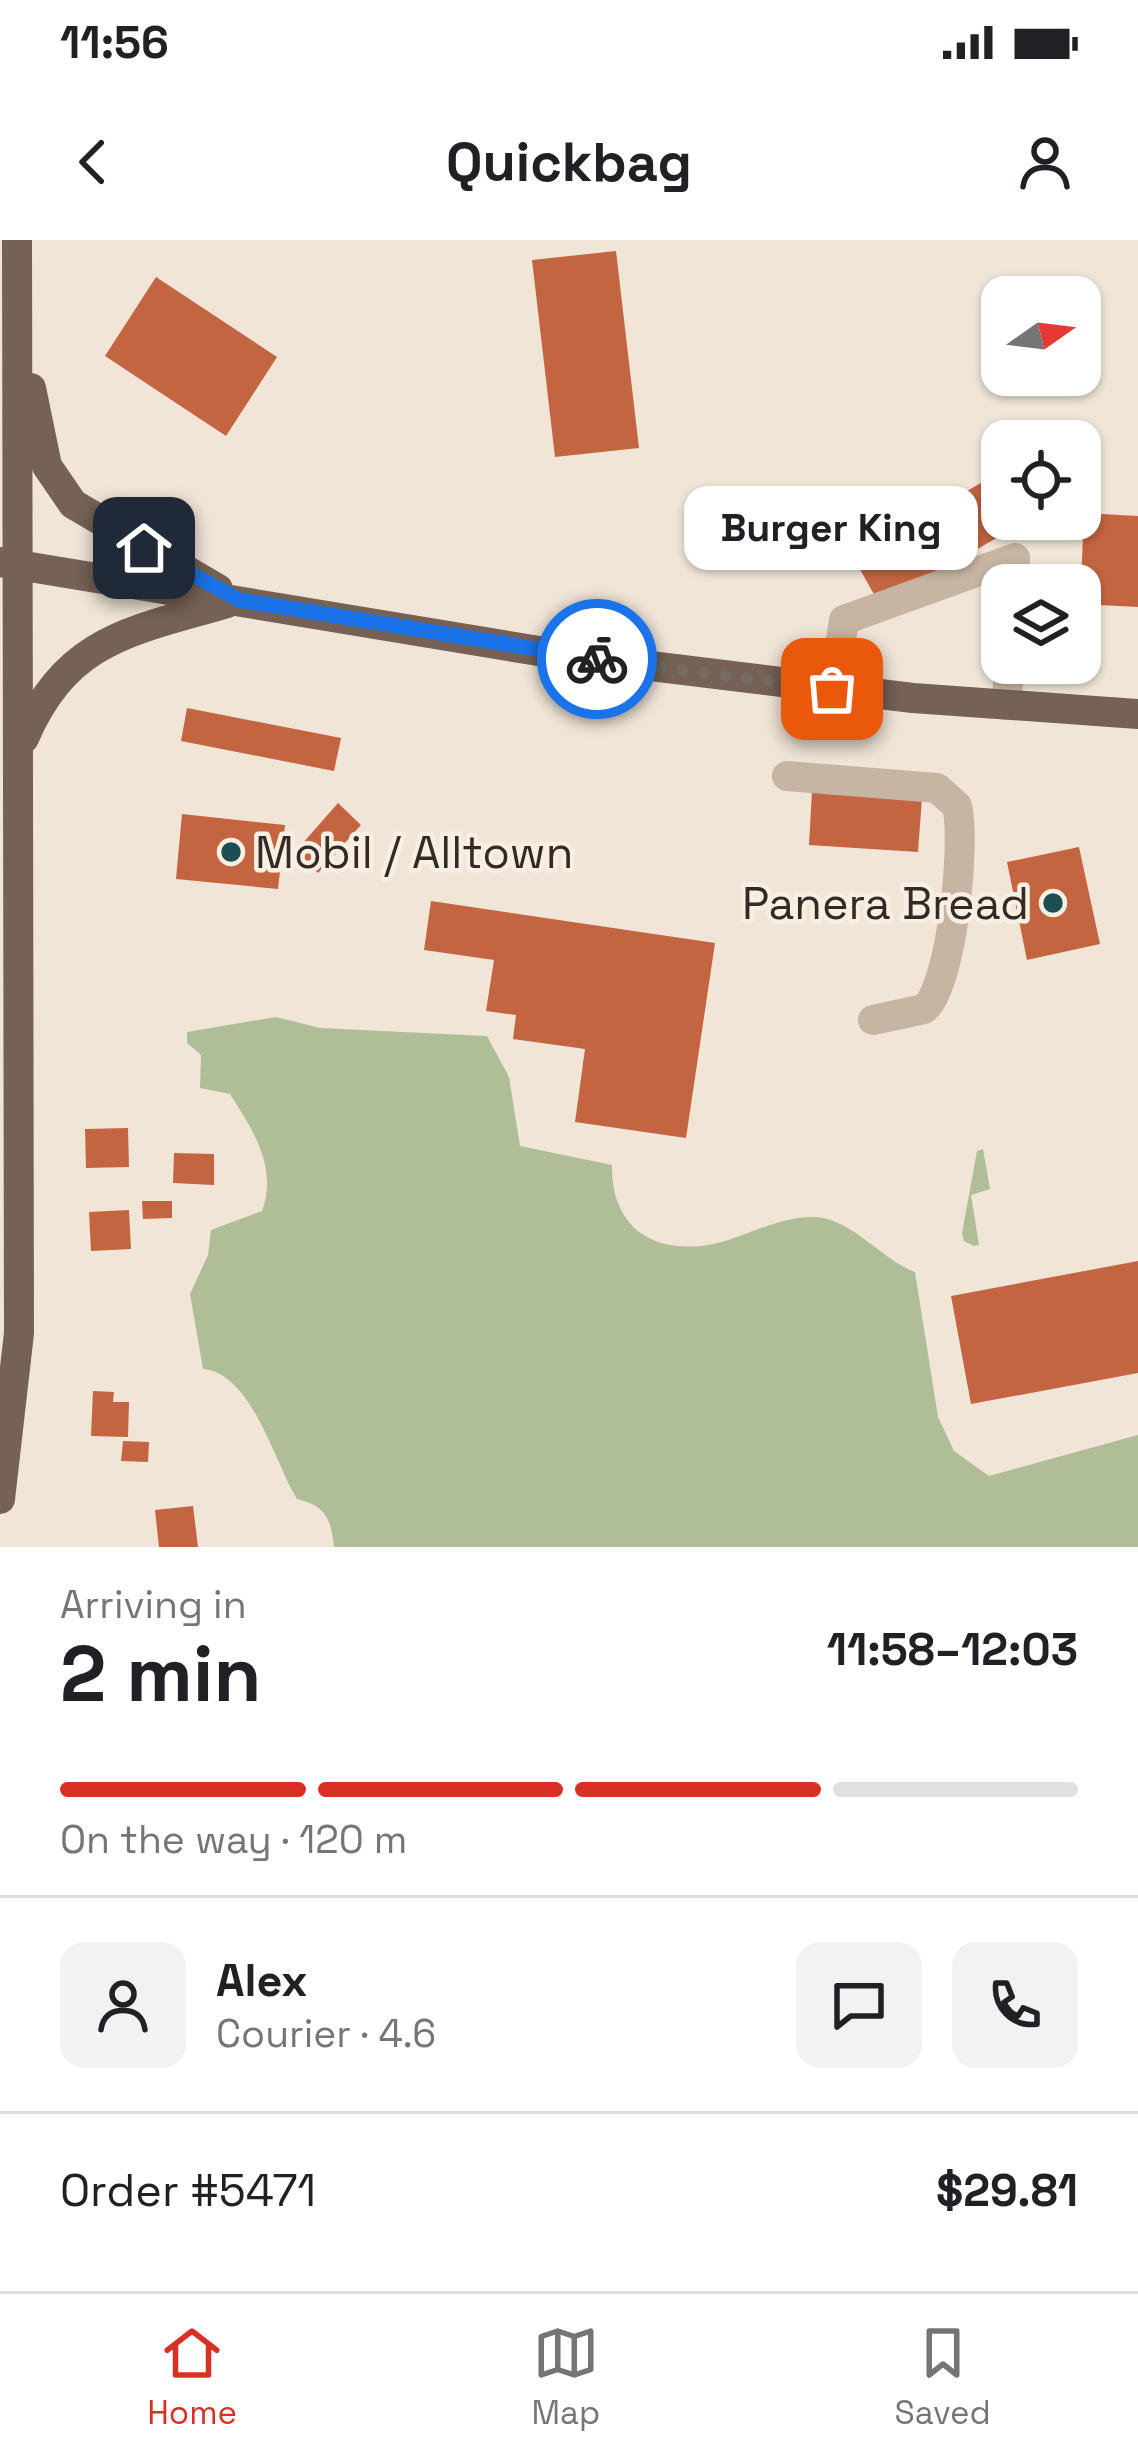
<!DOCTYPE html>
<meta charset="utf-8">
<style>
:root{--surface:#fff;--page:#f2f2f2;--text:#202124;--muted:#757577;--line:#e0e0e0;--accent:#d93025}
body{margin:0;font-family:"Space Grotesk",sans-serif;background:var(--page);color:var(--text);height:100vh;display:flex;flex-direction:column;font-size:45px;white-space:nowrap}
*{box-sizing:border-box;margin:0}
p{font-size:39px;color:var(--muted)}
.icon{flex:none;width:66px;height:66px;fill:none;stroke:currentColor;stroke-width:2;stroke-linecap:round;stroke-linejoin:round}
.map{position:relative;height:1307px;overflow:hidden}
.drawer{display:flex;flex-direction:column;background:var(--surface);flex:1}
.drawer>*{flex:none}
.needle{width:78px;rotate:76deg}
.tools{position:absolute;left:981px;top:36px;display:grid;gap:24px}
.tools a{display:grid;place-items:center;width:120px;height:120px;border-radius:24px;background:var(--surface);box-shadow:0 3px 9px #0004;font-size:60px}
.pin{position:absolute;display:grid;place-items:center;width:102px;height:102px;color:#fff;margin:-51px;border-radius:24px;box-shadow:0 6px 18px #0006}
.courier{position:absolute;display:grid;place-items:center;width:120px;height:120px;margin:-60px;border:9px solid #1a73e8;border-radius:50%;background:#fff;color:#222;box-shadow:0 3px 15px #0007}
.bubble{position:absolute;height:84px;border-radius:24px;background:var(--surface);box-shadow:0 3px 9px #0004;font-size:39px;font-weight:700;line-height:84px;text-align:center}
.overview em{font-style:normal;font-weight:700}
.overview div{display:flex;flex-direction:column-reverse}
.overview{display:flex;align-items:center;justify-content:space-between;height:204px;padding:0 60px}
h1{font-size:78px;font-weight:700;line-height:90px}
.bar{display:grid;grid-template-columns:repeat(4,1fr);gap:18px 12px;align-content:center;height:144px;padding:0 60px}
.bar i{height:15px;border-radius:9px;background:var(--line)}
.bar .current{background:var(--accent)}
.bar p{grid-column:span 4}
.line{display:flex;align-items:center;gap:30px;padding:0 60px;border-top:3px solid var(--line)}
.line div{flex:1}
.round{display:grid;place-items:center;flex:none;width:126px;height:126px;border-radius:24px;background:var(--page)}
.status{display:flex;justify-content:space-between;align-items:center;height:84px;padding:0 60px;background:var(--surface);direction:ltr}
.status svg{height:33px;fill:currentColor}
header{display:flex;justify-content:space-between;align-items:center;height:156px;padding:0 60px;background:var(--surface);font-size:54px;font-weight:700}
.tabs{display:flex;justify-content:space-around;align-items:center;height:168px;border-top:3px solid var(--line);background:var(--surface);font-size:33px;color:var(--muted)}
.tabs a{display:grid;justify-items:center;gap:6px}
.tabs .current{color:var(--accent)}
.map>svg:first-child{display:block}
.green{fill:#b0be97}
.building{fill:#c46541}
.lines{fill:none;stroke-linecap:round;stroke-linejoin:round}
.minor{stroke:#c7b5a3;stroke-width:30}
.major{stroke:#756156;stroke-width:30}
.done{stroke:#756b63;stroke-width:12;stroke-dasharray:0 21.6}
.route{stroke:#1a73e8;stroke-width:15}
.poi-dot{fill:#1c4e53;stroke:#f8efe3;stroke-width:4.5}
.labels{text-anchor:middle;stroke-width:9;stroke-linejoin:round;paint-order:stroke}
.poi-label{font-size:45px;fill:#332a25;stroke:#f8efe3;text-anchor:start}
</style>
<div class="status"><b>11:56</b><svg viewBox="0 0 49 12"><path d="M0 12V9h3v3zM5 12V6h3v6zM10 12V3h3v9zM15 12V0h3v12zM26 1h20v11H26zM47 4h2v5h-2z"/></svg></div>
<header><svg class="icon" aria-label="back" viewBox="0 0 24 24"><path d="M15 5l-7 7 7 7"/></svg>Quickbag<svg class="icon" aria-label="person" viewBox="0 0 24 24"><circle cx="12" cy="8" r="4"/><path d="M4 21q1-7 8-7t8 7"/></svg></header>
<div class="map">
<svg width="1138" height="1307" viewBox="0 0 1138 1307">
<rect width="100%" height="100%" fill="#f0e5d7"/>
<!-- green -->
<path class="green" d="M276 777 320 788 487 796 509 837 520 906 612 925C611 985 650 1014 708 1005 744 999 778 975 817 977 853 980 882 1020 915 1032L938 1177 954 1211 989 1236 1138 1195V1307H334C331 1279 326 1266 297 1259 274 1222 252 1133 203 1129L190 1054 208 1015 211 990 262 971C278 928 253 890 230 854L200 848 201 815 187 803V792Z
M983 909 990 949 971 955 979 1005 974 1006 964 1001 962 993 977 911Z"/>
<!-- building -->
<path class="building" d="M616 11 639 208 555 217 532 20Z
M156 37 277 117 226 196 105 116Z
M986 240 1002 267V279L1014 288 880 365 853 317Z
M1084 273 1138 276V367L1080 364Z
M187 468 341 498 334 531 181 501Z
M812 551 922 558 918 612 809 605Z
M338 563 361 585 318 633 295 612Z
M182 574 285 585 278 649 176 639Z
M1079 607 1100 704 1027 720 1007 622Z
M431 661 715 703 686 898 575 882 585 809 513 799 516 775 486 771 494 720 424 710Z
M128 888 129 927 86 928 85 889Z
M174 913 214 914V945L173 943Z
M142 961H172V978L143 979Z
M129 970 131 1009 91 1011 89 972Z
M1138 1021V1133L971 1164 951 1056Z
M93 1151 114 1152 113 1162H129L128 1197 91 1196Z
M123 1201 149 1202 148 1222 121 1221Z
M193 1266 198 1307H159L155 1270Z"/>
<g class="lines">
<!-- minor -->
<path class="minor" d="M833 449 844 380 1015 318 1014 345
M1007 465 1009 423
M787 536 937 548 957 566C966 602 952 746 924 769L873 780"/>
<!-- major -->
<path class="major" d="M31 148 47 226 73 264 218 349
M0 322 569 416 913 458 1138 474
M24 498C67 398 132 391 227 363
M0 1259 19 1093 17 0"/>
</g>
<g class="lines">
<!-- done -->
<path class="done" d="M597 419 832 449"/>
<!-- route -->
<path class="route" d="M144 308 239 360 597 419"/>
</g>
<!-- markers -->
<g class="poi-dot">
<circle cx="231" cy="612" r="12"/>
<circle cx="1053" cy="663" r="12"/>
</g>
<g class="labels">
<!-- poi labels -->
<g class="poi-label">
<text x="255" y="628">Mobil / Alltown</text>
<text x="1029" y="679" text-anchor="end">Panera Bread</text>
</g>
</g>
</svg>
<div class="tools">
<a><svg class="needle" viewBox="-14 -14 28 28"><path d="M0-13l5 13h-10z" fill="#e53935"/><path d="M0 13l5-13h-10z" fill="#757577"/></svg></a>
<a><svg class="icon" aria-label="locate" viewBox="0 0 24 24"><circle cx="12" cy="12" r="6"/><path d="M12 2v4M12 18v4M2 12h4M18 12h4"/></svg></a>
<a><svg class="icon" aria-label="layers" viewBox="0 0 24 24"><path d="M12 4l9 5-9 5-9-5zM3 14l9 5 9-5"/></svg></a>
</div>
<div class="pin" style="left:832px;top:449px;background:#ea580c"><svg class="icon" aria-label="bag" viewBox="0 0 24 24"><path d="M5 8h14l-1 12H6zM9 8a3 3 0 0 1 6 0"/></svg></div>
<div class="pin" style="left:144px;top:308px;background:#1f2937"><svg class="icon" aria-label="home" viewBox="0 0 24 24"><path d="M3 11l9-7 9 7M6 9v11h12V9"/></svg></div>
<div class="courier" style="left:597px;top:419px"><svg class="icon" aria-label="bike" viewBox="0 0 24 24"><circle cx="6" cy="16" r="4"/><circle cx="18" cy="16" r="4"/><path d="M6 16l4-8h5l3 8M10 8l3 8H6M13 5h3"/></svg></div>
<div class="bubble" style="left:684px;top:246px;width:294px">Burger King</div>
</div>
<section class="drawer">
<div class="overview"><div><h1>2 min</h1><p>Arriving in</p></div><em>11:58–12:03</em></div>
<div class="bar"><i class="current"></i><i class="current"></i><i class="current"></i><i></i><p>On the way · 120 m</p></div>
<div class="line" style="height:216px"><a class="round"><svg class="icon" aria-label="person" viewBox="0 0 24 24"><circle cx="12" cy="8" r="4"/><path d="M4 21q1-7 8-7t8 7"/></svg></a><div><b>Alex</b><p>Courier · 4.6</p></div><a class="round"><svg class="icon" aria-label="chat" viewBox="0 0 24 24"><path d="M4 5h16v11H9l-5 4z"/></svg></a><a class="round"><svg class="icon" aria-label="phone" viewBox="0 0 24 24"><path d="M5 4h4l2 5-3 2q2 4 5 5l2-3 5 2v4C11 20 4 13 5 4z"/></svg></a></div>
<div class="line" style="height:156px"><div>Order #5471</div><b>$29.81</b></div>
</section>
<nav class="tabs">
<a class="current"><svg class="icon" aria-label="home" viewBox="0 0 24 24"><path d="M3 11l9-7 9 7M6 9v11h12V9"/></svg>Home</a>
<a><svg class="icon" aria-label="map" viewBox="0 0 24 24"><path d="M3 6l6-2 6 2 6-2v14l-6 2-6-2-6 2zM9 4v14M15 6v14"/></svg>Map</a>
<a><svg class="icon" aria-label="saved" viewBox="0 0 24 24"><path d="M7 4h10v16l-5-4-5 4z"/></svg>Saved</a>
</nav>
